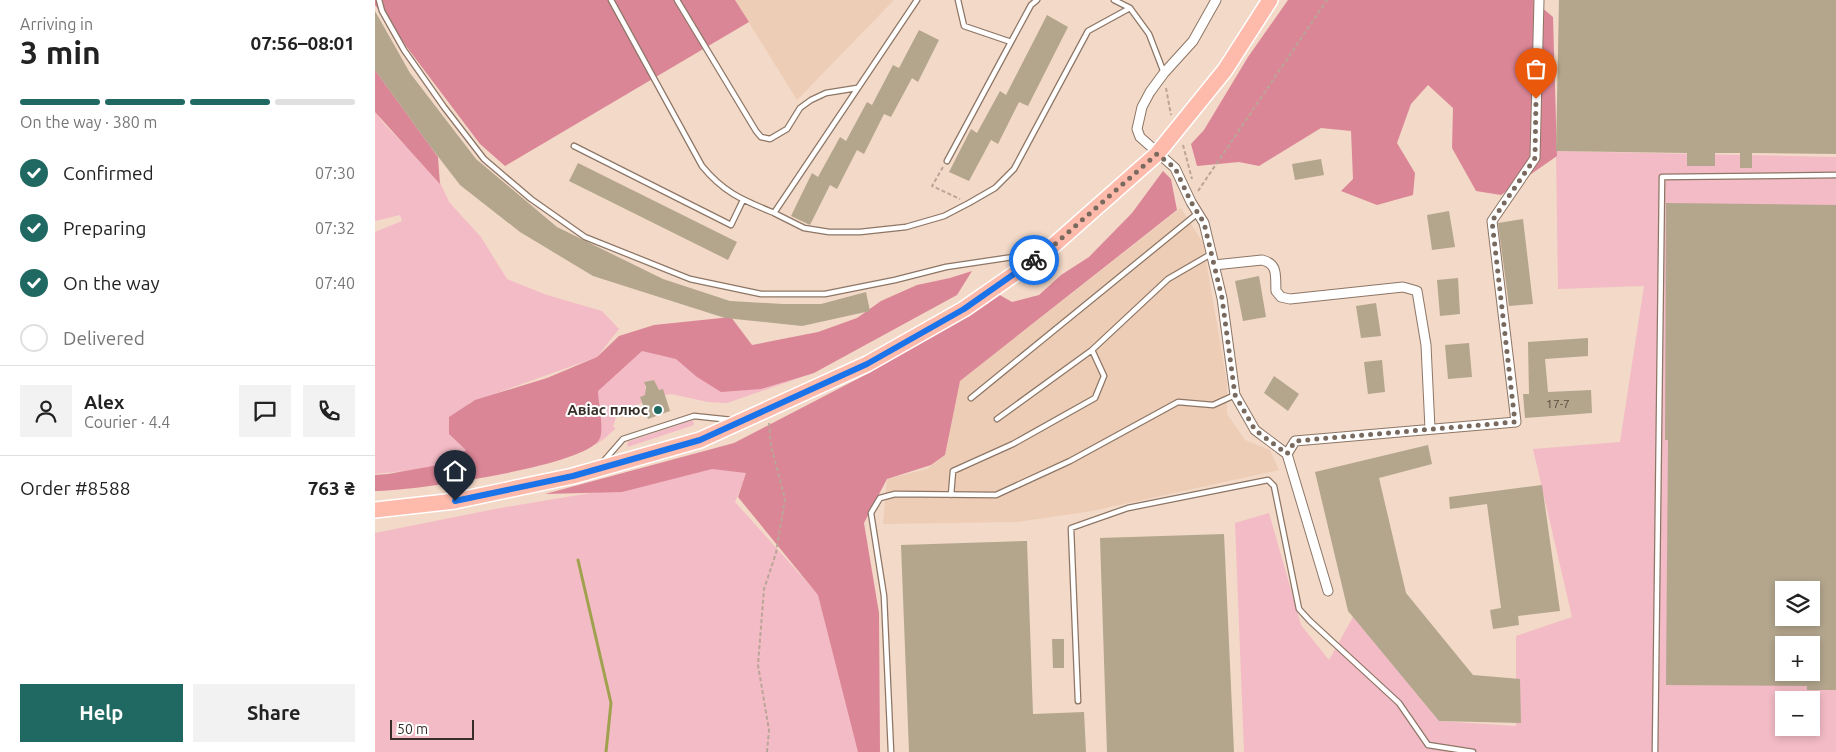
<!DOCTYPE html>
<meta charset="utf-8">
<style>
:root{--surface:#fff;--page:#f2f2f2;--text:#222;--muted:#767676;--line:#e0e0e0;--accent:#1f6962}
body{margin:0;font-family:Ubuntu,sans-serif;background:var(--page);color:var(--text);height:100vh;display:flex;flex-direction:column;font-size:19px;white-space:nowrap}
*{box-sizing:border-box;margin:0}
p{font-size:16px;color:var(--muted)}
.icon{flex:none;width:28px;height:28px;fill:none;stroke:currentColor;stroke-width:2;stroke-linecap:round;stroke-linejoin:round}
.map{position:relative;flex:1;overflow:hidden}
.side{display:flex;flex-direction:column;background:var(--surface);width:375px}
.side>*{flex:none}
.controls{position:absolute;left:1400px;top:581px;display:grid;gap:10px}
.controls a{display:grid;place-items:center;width:45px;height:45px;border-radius:0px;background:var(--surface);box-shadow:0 2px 8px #0003;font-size:25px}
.scale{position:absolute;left:15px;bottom:12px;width:84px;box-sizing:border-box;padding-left:5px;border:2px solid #382e27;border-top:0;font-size:14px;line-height:18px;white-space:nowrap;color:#382e27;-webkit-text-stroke:4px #fff;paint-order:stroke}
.pin{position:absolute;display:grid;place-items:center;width:42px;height:42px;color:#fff;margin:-51px -21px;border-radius:50% 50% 50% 0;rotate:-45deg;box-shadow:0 0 5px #0007}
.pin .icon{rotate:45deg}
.courier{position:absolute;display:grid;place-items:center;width:50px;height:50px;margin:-25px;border:4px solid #1a73e8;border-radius:50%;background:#fff;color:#222;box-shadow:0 1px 6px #0007}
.head em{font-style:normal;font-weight:700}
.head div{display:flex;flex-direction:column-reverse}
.head{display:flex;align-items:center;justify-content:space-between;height:85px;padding:0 20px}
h1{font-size:32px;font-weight:700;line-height:38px}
.bar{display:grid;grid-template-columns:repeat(4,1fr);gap:8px 5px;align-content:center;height:60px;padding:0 20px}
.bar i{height:6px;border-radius:4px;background:var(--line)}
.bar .selected{background:var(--accent)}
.bar p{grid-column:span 4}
.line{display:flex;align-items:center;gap:12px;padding:0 20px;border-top:1px solid var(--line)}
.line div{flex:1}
.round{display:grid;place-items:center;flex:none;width:52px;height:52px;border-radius:0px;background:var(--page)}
ol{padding:0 20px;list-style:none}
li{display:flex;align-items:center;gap:15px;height:55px}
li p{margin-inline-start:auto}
li .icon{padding:5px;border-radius:50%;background:var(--accent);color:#fff;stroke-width:4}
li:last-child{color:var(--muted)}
li i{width:28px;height:28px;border:2px solid var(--line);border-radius:50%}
.cta{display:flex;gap:10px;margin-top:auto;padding:10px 20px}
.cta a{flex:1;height:58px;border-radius:0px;background:var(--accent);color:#fff;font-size:20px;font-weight:700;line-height:58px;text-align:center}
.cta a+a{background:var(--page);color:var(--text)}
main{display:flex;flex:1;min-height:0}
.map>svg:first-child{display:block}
.built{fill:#edcdb6}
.green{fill:#f3bbc5;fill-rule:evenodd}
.forest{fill:#db8697}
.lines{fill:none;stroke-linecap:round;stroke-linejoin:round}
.stream{stroke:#a0a14e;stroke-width:3}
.building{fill:#b3a68d;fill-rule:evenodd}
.service-casing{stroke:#8d7666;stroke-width:7}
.minor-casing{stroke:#8d7666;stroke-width:11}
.trunk-casing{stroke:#fff;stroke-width:18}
.path{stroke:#baa596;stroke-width:2;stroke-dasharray:4 2.5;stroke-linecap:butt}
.service{stroke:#fff;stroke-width:4.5}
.minor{stroke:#fff;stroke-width:9}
.trunk{stroke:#febaab;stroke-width:15}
.done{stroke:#796a5f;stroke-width:5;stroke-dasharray:0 9}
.route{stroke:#1a73e8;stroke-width:6}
.poi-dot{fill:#1f6962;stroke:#fff;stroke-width:2}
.labels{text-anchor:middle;stroke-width:4;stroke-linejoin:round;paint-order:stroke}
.number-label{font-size:12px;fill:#574c40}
.poi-label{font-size:15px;font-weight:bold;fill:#382e27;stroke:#fff;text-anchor:end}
</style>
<main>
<section class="side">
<div class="head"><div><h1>3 min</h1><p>Arriving in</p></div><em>07:56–08:01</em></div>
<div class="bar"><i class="selected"></i><i class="selected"></i><i class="selected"></i><i></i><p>On the way · 380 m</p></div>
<ol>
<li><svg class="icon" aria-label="check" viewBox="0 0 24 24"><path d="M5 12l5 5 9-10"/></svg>Confirmed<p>07:30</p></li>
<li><svg class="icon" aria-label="check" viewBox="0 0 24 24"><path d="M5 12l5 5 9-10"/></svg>Preparing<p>07:32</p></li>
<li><svg class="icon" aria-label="check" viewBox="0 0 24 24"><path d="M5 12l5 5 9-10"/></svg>On the way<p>07:40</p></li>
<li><i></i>Delivered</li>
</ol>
<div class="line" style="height:90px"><a class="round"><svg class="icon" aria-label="person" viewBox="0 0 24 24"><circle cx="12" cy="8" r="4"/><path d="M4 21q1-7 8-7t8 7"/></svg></a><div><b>Alex</b><p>Courier · 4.4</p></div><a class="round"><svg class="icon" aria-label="chat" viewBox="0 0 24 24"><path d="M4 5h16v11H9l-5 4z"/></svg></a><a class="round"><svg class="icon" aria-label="phone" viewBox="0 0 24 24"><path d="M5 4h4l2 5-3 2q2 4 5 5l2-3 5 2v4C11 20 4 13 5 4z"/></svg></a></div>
<div class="line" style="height:65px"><div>Order #8588</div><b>763 ₴</b></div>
<div class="cta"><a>Help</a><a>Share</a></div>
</section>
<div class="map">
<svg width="1461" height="752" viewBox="0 0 1461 752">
<rect width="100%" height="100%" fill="#f3d9c7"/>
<!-- built -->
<path class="built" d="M360 0H519L422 100Z
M806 208 828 243 852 383V414L870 440 895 450 904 470 717 511 642 522 508 524 512 479 552 469 570 455 581 384Z"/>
<!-- green -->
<path class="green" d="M0 112 10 125 64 180 74 202 106 237 132 279 172 295 227 311 244 329 222 357 94 403 91 450 79 466 0 474V232L27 221 25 215 0 221Z
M1181 151 1461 157V752H869L860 523 894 513 926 625 954 660 978 617 1064 721 1141 726V636L1197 617 1158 449 1245 442 1269 286 1183 289ZM1409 590H1436V618H1409ZM1409 645H1436V672H1409ZM1409 700H1436V728H1409Z
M280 341 343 380 439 373 352 403 333 402 296 394 290 395 283 390 279 380 270 382 271 395 265 397 267 403 248 410 244 407 238 427 241 428 229 439 220 445 204 408 237 355Z
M318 420 319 425 253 447 252 442Z
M336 460 374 468 360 502 456 609 484 752H0V533L120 509 270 484Z"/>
<!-- forest -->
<path class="forest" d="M0 0H360L374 22 130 166 105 144 0 5Z
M913 0H1158L1178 17 1182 156 1126 195 1101 191 1077 148 1078 108 1053 85 1036 104 1022 143 1040 173 1038 195 1002 205 966 191 978 179 976 131 946 128 884 166 864 162 822 166 816 144 829 130 873 57Z
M0 70 63 157 65 184 0 112Z
M788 171 796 179 802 210 585 381 570 455 556 465 512 479 489 523 504 613 505 752H483L443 595 363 497 371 473 337 469 247 492 170 494 359 443 492 374 623 294 637 302 664 295 686 275 714 257 757 213Z
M597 271 582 295 439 373 386 389 346 392 322 377 301 359 267 351 223 391C223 402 230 431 224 440 207 467 35 491 0 491V475L13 474 75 463 91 450 74 434V417L100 400 172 378 222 357 244 336 279 325 356 317 377 345 443 332 482 318 506 301 542 285 575 278Z"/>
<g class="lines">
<!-- stream -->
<path class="stream" d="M203 560 236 703 231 752"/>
</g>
<!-- building -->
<path class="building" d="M1184 0H1461V154L1377 153V168H1365V153H1340V166H1312V153L1181 151Z
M0 11 35 73 101 159 182 227 288 279 355 301 408 304H446L491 292 495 311 427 326 350 318 218 276 145 232 85 185 55 146 0 70Z
M672 15 693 27 653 106 644 102 623 144 616 140 594 181 574 172 596 129 602 133 625 91 631 95Z
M544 30 564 40 543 82 537 78 516 117 509 114 489 154 482 150 462 189 455 185 435 225 416 216 437 173 443 177 465 137 471 141 492 102 497 105 518 65 524 68Z
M946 159 949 175 920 180 917 164Z
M203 163 362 242 353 260 194 181Z
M1291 203 1461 205V690H1432V686L1291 685 1293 440H1290ZM1409 590H1436V618H1409ZM1409 645H1436V672H1409Z
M1074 211 1080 247 1057 250 1052 215Z
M1148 219 1158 304 1134 306 1123 223Z
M884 276 891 317 868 321 860 281Z
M1083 278 1085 314 1065 316 1062 280Z
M1001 303 1006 336 986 338 981 306Z
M1213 338V356L1170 359 1173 392 1216 390 1217 413 1150 418 1148 394H1154L1153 342Z
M1094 343 1097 377 1073 379 1070 345Z
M1007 360 1010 392 993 394 989 362Z
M899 376 924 394 913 411 889 393Z
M279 380 284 390 288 389 295 411 273 419 265 397 270 395 271 387 269 382Z
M1053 445 1057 464 1004 478 1031 593 1098 675 1145 679 1146 723 1064 721 973 611 940 472Z
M1167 485 1185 611 1143 616 1144 625 1118 629 1115 610 1126 608 1112 504 1075 509 1074 497Z
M849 534 859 752H732L725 538Z
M652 541 658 714 709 712 711 752H534L526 545Z
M677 639H689V668H678Z"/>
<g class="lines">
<!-- service casing -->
<g class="service-casing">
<path id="service" d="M4 0 7 11 29 50 69 107 109 159 156 199 210 237 315 279 386 294H450L520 280 571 267 658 254
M236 0 327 166C349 193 368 200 399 213L542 0
M302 0 381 131 386 137 395 139 412 129 425 108 436 100 451 93 482 88
M739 0 755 8
M636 42 656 5 662 0
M199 146 356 225 368 200
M572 161 636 42 589 26 583 0
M399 213 429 228 454 232H485L531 227 569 216 594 203 620 188 639 169 713 31 755 8 774 34 789 73
M717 350 793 279 836 254
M596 398 823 213
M227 463 248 439 319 416 357 420
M576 495 578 471 638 444 720 398 729 376 717 350 622 419
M703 701 696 528 753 508 893 480 899 486 924 609 935 621 1024 703 1053 745 1098 752
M516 752 509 596 496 513 505 498 520 494 621 495 695 461 803 402 838 405 860 395
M1280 752 1287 177 1461 175"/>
</g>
<!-- minor casing -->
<g class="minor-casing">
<path id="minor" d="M841 0 818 41 789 73 775 92 767 107 762 129 765 137 800 168 816 202 829 223 847 298 860 395 880 430 912 454 953 591
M839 265 887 260C904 264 900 277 901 291L906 297 915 299 1028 287 1042 291 1051 345 1055 429
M912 454 920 441 1141 422 1117 221 1160 158 1164 0"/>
</g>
<!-- trunk casing -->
<g class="trunk-casing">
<path id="trunk" d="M0 510 80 501 198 476 325 440 492 364 589 309 671 252 782 154 850 70 895 0"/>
</g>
<!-- path -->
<path class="path" d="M791 88 796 115
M808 145 817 179
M568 167 557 186 585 199
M823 191 952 0
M392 752 394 730 383 665 389 589 401 553 410 499 396 446 394 423"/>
<!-- service -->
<use href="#service" class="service"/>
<!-- minor -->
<use href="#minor" class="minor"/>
<!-- trunk -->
<use href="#trunk" class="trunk"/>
</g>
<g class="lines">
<!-- done -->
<path class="done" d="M659 260 671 252 782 154 800 168 816 202 829 223 847 298 860 395 880 430 912 454 920 441 1140 422 1117 221 1160 158 1161 99"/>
<!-- route -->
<path class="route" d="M80 501 198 476 325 440 492 364 589 309 659 260"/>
</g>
<!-- markers -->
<circle class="poi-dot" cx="283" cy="410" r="5"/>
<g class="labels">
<!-- number labels -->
<g class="number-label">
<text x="1183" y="408">17-7</text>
</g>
<!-- poi labels -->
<g class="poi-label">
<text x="273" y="415">Авіас плюс</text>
</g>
</g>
</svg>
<div class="controls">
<a><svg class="icon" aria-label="layers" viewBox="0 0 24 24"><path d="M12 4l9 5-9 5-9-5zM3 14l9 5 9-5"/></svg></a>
<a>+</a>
<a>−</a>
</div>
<div class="scale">50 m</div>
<div class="pin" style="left:1161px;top:99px;background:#ea580c"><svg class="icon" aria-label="bag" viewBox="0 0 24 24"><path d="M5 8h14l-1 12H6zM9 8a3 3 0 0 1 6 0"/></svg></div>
<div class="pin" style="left:80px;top:501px;background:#1f2937"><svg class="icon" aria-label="home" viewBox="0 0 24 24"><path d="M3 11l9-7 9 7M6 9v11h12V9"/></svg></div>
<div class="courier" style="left:659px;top:260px"><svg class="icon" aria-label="bike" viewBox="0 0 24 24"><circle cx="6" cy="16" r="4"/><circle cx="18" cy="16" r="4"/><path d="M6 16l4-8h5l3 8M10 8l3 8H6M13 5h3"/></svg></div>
</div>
</main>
